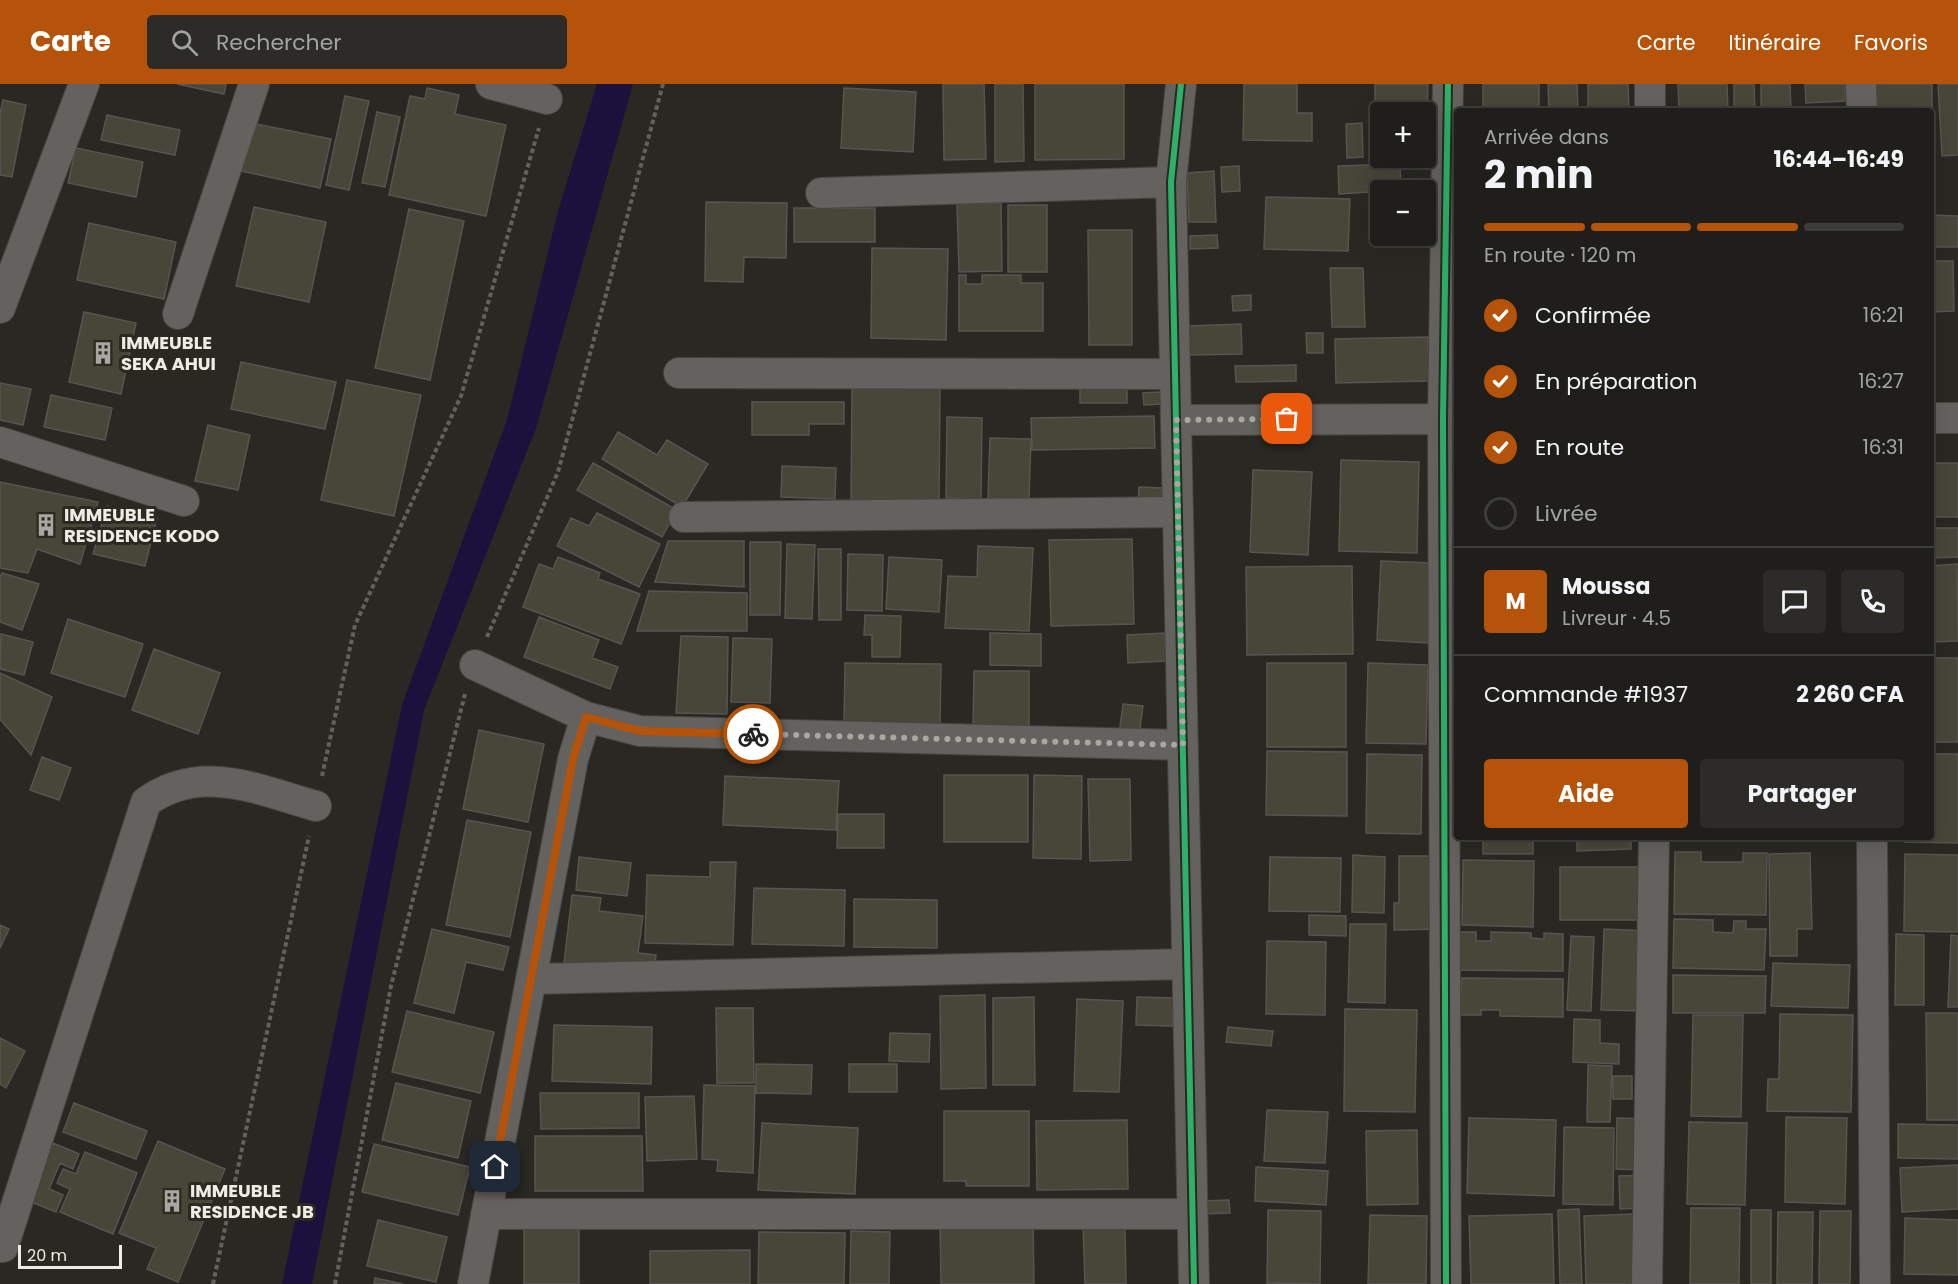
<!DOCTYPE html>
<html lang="fr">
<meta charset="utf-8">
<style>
:root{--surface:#1f1e1a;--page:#2c2b27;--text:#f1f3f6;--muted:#a1a2a2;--line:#3c3c39;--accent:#b45309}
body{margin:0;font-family:Poppins,sans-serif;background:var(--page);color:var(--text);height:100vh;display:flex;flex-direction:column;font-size:22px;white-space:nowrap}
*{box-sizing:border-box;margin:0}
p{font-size:20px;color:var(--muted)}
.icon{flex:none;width:33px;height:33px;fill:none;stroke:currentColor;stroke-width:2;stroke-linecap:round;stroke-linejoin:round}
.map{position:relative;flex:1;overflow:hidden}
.sheet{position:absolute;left:1454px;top:24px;width:480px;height:732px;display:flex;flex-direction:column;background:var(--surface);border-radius:6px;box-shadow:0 6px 24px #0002,0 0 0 2px var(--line)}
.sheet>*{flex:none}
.buttons{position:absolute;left:1370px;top:18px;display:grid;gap:12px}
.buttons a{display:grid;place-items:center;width:66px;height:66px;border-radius:6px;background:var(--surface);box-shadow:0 6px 24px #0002,0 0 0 2px var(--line);font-size:30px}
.scale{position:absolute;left:18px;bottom:15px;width:104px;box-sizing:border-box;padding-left:6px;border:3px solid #eeece6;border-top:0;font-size:16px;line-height:21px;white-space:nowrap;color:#eeece6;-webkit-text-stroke:4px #2c2920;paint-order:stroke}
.pin{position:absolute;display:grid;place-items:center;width:51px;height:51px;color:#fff;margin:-26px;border-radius:12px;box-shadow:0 3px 9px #0006}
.courier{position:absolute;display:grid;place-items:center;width:60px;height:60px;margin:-30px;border:4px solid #b45309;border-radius:50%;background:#fff;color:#222;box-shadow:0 2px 8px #0007}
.head em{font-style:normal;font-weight:700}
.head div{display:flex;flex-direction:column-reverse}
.head{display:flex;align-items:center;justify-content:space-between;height:102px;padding:0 30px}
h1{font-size:39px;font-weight:700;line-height:45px}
.bar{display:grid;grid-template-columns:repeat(4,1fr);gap:9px 6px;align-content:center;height:72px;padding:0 30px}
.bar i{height:8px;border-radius:4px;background:var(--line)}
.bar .current{background:var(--accent)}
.bar p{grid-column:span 4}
.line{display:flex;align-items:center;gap:15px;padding:0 30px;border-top:2px solid var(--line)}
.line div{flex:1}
.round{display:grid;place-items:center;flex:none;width:63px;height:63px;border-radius:6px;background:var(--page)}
ol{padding:0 30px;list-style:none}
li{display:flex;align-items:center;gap:18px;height:66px}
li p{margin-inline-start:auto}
li .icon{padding:6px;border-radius:50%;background:var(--accent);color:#fff;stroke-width:4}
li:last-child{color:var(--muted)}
li i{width:33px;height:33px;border:3px solid var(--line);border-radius:50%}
.primary-button{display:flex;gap:12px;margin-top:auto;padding:12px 30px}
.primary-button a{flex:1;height:69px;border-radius:6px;background:var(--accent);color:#fff;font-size:24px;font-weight:700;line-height:69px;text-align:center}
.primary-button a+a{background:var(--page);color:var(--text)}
header{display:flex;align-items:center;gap:36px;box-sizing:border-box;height:84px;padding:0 30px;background:var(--accent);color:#fff}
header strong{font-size:28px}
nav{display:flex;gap:33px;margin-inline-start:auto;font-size:21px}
.search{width:420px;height:54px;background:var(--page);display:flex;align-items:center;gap:15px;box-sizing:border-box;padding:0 21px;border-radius:6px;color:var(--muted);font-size:22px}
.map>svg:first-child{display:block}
.water{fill:#1c103c}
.building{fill:#484539;stroke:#565551;stroke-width:1.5}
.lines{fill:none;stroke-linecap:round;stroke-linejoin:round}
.street-casing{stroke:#464540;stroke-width:32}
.path{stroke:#62615e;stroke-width:4;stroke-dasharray:4.5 3;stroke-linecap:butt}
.street{stroke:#63625e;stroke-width:30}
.cycleway-casing{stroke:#2c2920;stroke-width:10}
.cycleway{stroke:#2db169;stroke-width:6}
.done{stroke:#a9a7a2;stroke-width:6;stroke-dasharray:0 10.8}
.route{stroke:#b45309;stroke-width:8}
.labels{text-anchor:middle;stroke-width:6;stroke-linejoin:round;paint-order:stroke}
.poi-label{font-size:18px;font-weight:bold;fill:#eeece6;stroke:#2c2920;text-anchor:start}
</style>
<header>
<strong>Carte</strong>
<div class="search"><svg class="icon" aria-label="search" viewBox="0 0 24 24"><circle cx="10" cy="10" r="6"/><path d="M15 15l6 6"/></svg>Rechercher</div>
<nav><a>Carte</a><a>Itinéraire</a><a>Favoris</a></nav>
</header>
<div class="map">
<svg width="1958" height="1200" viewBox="0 0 1958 1200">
<rect width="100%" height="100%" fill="#292823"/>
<!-- water -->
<path class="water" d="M597 0H633L536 344 424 626 312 1200H282L402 621 507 336 558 127Z"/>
<!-- building -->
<path class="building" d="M177 0H226L224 10Z
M943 0H984L986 75 944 76Z
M995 0H1023L1024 77 995 78Z
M1035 0H1124V75L1035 76Z
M1244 0H1297V29H1312V57L1243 56Z
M1375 0H1428L1427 28 1375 26Z
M1483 0H1539V27H1483Z
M1548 0H1577L1578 27H1549Z
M1588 0H1628L1629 27H1588Z
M1678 0H1727L1728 27H1679Z
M1734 0H1754L1755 27H1734Z
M1761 0H1790L1791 27H1761Z
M1805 0H1845V17L1806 19Z
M1876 0H1932V38L1930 27H1876Z
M1938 0H1958V71L1942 72Z
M427 4 459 11 455 30 506 41 486 132 389 111 410 12 425 15Z
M844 4 916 8 913 68 841 64Z
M345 12 369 17 349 106 326 101Z
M3 16 26 21 12 93 0 91V30Z
M1804 24H1842V27H1804Z
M377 28 400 33 385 103 362 99Z
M107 31 180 46 175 71 101 56Z
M1372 32H1380V74H1425V32H1431L1430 76 1371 75Z
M247 38 331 55 320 104 236 86Z
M1362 39 1363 73 1347 74 1346 40Z
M76 64 143 78 136 113 68 99Z
M1400 80 1401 106 1339 110 1338 82Z
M1239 82 1240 107 1222 108 1221 83Z
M1214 87 1216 138H1189L1187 89Z
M1266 113 1350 115 1348 167 1264 165Z
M706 118 787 119 786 174 744 173 743 198 705 197Z
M1001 119 1002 187 959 188 957 120Z
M1008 121H1047V188H1008Z
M254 123 326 138 309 218 236 202Z
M794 124H875V158H794Z
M409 125 464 137 430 296 375 284Z
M1930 131 1958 132V163H1930Z
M89 139 176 158 164 215 77 196Z
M1088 146H1132V261H1089Z
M1217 151 1218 164 1190 165V152Z
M872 164 948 165 946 256 871 254Z
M1930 177H1953L1954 227 1930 228Z
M1330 184H1363L1365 243H1332Z
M959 191H966V200H982V191H1021V199H1043V247H959Z
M1251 211V226L1233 227 1232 212Z
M84 228 136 239 121 310 69 298Z
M1241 240 1242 270 1189 271 1188 242Z
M1306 249H1323V269H1307Z
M1428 253 1429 297 1336 299 1335 255Z
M241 278 336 298 325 345 231 325Z
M1296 281V297L1236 298 1235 282Z
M347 296 421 311 394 432 321 416Z
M0 299 31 305 23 341 0 336Z
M852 302 940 303 939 419 851 418Z
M1080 303H1127V319H1080Z
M1160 308 1162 320 1144 321 1143 309Z
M51 311 112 324 105 356 44 343Z
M752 318H844V340H809V351H752Z
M1154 332 1155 364 1032 366 1031 334Z
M947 333 982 334 981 415 946 414Z
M208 341 250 351 238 406 195 397Z
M618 348 657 371 667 356 708 380 682 423 602 375Z
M990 354 1031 355 1029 415 988 414Z
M1341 376 1419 378 1417 469 1339 467Z
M593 379 677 426 662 453 577 406Z
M1930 379H1958V433H1930Z
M782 382 836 384 835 415 781 413Z
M1253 386 1312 388 1308 471 1250 468Z
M0 398 98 418 80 480 37 465 28 489 0 484Z
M1139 403 1164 404 1163 423 1138 422Z
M107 422 157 434 145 482 93 470Z
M597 429 660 460 639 503 557 462 571 434 589 442Z
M1930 444H1958V473L1930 474Z
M1132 455 1134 540 1051 542 1049 456Z
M668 457H744V503L655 498Z
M750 458H781L780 531H750Z
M787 460 815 461 812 535 785 534Z
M978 462 1033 464 1029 547 945 544 948 492 977 493Z
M818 465H841V536H819Z
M848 470 883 471 882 527 847 526Z
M558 473 600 489 598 495 640 510 621 560 523 523 539 480 553 485Z
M889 473 942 476 939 528 886 525Z
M1381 477 1432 479 1428 559 1377 556Z
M1957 480 1958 557 1930 558V482Z
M1352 482 1353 570 1247 571 1246 483Z
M2 489 39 500 22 546 0 538V493Z
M649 507 747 509V547H637Z
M865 531 901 532 900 573H872V551H864Z
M539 533 599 556 592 574 618 583 610 605 524 573Z
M68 535 143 560 125 613 51 589Z
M990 549 1041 550V582L990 581Z
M1165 549 1166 577 1128 579 1127 551Z
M1 550 33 558 24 591 0 585Z
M681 552 728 553 727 630 676 629Z
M733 554 772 555 770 619 731 618Z
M154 565 220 589 198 650 132 626Z
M1930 574H1958V658H1930Z
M845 579 941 580 940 642 844 641Z
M1267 579H1346V663H1267Z
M1368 579 1428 581 1426 660 1366 659Z
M974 587H1029V643L973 642Z
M0 589 52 613 31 671 0 635Z
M1123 620 1143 622 1139 652 1119 650Z
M479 646 544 660 528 738 463 725Z
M1267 667 1347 668V732L1266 731Z
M1367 670 1422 671 1421 750 1366 749Z
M1930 670H1958V759L1905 758V753H1930Z
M42 673 71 684 59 716 30 706Z
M944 691H1028V758H944Z
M1034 691 1082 692 1081 775 1033 774Z
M725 692 839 697 836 746 723 741Z
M1088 695H1130L1131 776 1090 777Z
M838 730H884V764H837Z
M467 736 531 748 510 853 446 841Z
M1483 753H1533V770H1483Z
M1577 753H1631V765L1577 767Z
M1675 768H1701V778H1743V769H1767L1766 831 1674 830Z
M1810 769 1812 845H1797V872H1770L1769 770Z
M1905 770 1958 771V848L1904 847Z
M1353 771 1385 773 1384 829 1352 828Z
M1399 772H1440L1441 845 1394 846V819H1399Z
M579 773 631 779 627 812 576 806Z
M1270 773 1341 774 1340 828 1269 827Z
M1463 776 1534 777 1533 843 1462 841Z
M710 778H736L733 861 645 859 647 791 710 793Z
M1560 783H1646V836H1560Z
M754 804 845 806 844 862 752 860Z
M572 811 601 814 599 827 643 832 638 869 656 871 654 890 564 879Z
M854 815 937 816V864L854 863Z
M1309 831 1346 832V852L1309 851Z
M1674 835 1713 836V848L1733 849 1734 837H1746V845H1766L1764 886 1673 884Z
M1350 840H1386L1385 919 1348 918Z
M0 841 9 845 0 864Z
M432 845 509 863 503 886 466 878 454 929 414 919Z
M1604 845 1649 847 1647 927 1601 926Z
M1459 848H1476V857H1491V848L1531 849V854L1544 855V849L1563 850V887L1458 886Z
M1896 850 1924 851V921H1895Z
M1951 851 1958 852V923H1948Z
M1571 852 1594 853 1591 927 1567 926Z
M1267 857 1326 858 1325 931 1266 930Z
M1773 879 1850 881 1848 924 1771 922Z
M1673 891 1766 892 1765 929H1673Z
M1461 894 1563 895V933L1500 932V926H1481V931H1460Z
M985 911 986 1004 941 1005 940 912Z
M1034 913 1035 1001H993V914Z
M1137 913 1174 914 1173 942 1136 941Z
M1077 915 1123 917 1119 1008 1074 1007Z
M716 924H753L754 999H717Z
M1345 925 1417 926 1415 1028 1344 1027Z
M407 927 494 948 480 1009 392 988Z
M1926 929H1958V1036H1927Z
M1780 930 1853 931 1851 1028 1767 1027 1768 995H1779Z
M1693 931H1743L1741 1033 1691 1032Z
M1574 935 1600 936V959L1619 960V980L1573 978Z
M554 941 652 943 651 1000 552 997Z
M1228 943 1273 947 1271 962 1226 958Z
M890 949 930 950 929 978 889 977Z
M0 954 25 967 6 1004 0 1000Z
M756 980 812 981 811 1010 756 1009Z
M849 980H897V1008H849Z
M1588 981 1612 982 1610 1038H1587Z
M1613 992H1632V1015H1613Z
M396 999 471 1017 458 1074 382 1056Z
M704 1001 755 1002 753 1089 717 1087 718 1076 702 1075Z
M540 1009H639V1044L541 1045Z
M694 1012 697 1075 647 1077 645 1013Z
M74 1019 147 1047 136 1075 63 1048Z
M1267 1026 1328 1028 1325 1079 1264 1077Z
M944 1027H1029V1102H966V1097H944Z
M1786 1033 1847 1034 1845 1120 1785 1118Z
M1469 1034 1556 1036 1554 1112 1467 1109Z
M1617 1034 1647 1035 1643 1086 1616 1085Z
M1127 1036 1128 1105 1037 1106 1036 1037Z
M1689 1038 1747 1039 1745 1121 1687 1120Z
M762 1039 858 1044 855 1110 758 1106Z
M1898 1040 1958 1041V1075L1898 1074Z
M1564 1043 1614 1044 1613 1121 1563 1120Z
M1417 1046 1418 1120 1367 1121 1366 1047Z
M535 1052H642L643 1107H535Z
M158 1057 225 1085 178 1198 147 1185 156 1164 119 1149Z
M53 1059 79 1070 73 1085 60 1079 49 1105 63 1111 56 1128 29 1117Z
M374 1060 470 1083 458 1131 362 1108Z
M85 1068 137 1089 113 1150 60 1128 70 1105 57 1099 63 1085 76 1090Z
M1958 1081V1125L1902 1128 1900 1084Z
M1256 1083 1328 1087 1326 1121 1255 1117Z
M1644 1091V1124L1620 1125 1619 1092Z
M1229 1116 1230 1129 1202 1130 1201 1117Z
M1691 1124H1740L1739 1200H1690Z
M1579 1125 1582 1200H1560L1558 1126Z
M1268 1126 1321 1127 1320 1200 1267 1199Z
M1751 1126H1771V1200H1751Z
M1820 1127H1851L1850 1200H1819Z
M1778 1128H1813L1812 1200H1777Z
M1552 1130 1554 1200H1471L1469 1132Z
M1633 1130 1636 1200H1586L1584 1132Z
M1370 1131 1427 1132 1426 1200H1368Z
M524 1134H579V1200H524Z
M1905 1134 1958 1136V1191L1904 1190Z
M1033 1135 1034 1200H941L940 1136Z
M378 1136 447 1153 436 1198 367 1182Z
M1083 1142H1125L1126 1200H1085Z
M851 1147 890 1148 889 1200H850Z
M759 1148 845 1149 844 1200H758Z
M750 1166V1200H650V1167Z
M375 1194 403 1200H374Z"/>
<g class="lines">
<!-- street casing -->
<g class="street-casing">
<path id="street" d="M491 0 547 15
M1181 0 1171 98 1194 1200
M1650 0V27
M1861 0 1862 27
M821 109 1171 98
M0 224 84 0
M178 230 254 0
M679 289 1175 290
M1930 334H1958
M1176 336 1456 335
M0 358 184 417
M684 433 1178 428
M475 581 586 633
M1872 753 1875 1200
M531 895 1187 880
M486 1130H1192
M3 1163 146 718C201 678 258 706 316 722
M473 1200 573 675 586 633 640 647 1183 661
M1446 1200 1443 335 1448 0
M1647 1200 1654 753"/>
</g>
<!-- path -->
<path class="path" d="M487 553 558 388 663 0
M322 692 355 541 461 312 539 44
M213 1200 309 752
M335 1200 391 902 465 610"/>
<!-- street -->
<use href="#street" class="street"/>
<!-- cycleway casing -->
<g class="cycleway-casing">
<path id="cycleway" d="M1181 0 1171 98 1194 1200
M1446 1200 1443 335 1448 0"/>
</g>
<!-- cycleway -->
<use href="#cycleway" class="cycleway"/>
</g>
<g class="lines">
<!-- done -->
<path class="done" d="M753 650 1183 661 1176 336 1287 335"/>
<!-- route -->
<path class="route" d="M495 1083 573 675 586 633 640 647 753 650"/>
</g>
<!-- icons -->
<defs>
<g id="building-bare" transform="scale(1.8)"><path d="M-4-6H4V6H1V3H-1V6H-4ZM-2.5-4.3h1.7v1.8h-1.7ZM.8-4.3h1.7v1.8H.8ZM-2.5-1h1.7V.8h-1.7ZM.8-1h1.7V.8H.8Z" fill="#a9a7a2" stroke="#2c2920" stroke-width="2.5" paint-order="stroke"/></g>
</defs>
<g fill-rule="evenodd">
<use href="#building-bare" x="103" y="269"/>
<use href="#building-bare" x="46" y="441"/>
<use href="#building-bare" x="172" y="1117"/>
</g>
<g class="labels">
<!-- poi labels -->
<g class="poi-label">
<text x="121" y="265">IMMEUBLE<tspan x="121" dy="21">SEKA AHUI</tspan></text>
<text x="64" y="437">IMMEUBLE<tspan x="64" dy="21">RESIDENCE KODO</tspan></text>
<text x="190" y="1113">IMMEUBLE<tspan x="190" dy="21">RESIDENCE JB</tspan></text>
</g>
</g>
</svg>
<div class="buttons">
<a>+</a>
<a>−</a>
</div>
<div class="scale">20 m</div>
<div class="pin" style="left:1287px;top:335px;background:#ea580c"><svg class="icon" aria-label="bag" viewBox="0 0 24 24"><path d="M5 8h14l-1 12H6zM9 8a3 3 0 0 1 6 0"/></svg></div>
<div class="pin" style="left:495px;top:1083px;background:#1f2937"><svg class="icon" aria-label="home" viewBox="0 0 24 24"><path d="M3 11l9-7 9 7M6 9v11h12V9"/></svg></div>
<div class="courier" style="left:753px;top:650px"><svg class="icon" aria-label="bike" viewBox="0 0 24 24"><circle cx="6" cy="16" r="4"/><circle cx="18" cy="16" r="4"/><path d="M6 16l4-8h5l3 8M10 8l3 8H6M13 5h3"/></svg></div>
<section class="sheet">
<div class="head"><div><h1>2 min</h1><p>Arrivée dans</p></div><em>16:44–16:49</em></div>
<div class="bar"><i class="current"></i><i class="current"></i><i class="current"></i><i></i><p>En route · 120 m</p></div>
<ol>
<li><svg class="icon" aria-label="check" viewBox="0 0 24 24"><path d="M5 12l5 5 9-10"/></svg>Confirmée<p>16:21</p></li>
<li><svg class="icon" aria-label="check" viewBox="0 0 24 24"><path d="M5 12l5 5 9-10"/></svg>En préparation<p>16:27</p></li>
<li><svg class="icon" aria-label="check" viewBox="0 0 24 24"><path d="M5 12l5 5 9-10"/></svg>En route<p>16:31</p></li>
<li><i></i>Livrée</li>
</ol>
<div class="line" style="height:108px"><b class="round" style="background:var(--accent);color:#fff">M</b><div><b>Moussa</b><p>Livreur · 4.5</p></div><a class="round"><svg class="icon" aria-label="chat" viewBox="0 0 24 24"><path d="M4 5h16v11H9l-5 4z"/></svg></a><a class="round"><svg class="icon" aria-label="phone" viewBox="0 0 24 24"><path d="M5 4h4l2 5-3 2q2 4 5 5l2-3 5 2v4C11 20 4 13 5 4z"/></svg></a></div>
<div class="line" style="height:78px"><div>Commande #1937</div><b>2 260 CFA</b></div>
<div class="primary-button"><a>Aide</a><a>Partager</a></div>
</section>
</div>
